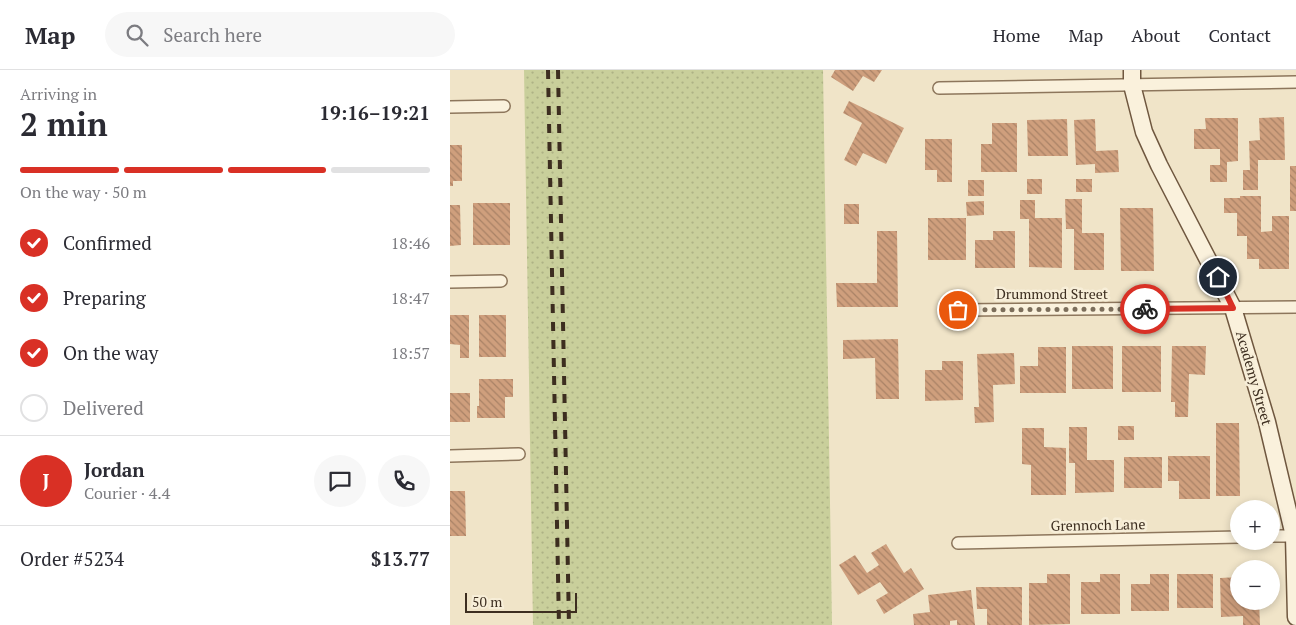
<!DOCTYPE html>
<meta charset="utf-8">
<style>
:root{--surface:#fff;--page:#f7f7f7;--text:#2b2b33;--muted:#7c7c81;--line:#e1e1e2;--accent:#d93025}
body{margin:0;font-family:"PT Serif",serif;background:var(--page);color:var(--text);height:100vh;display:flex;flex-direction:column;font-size:19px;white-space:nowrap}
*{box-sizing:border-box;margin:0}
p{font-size:16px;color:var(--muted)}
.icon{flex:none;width:28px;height:28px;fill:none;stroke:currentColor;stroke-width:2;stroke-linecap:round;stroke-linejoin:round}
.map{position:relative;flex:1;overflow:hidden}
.sheet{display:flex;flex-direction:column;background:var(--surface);width:450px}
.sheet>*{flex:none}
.tools{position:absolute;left:780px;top:430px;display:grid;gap:10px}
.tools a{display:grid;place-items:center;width:50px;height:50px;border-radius:50%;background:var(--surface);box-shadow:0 2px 8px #0003;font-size:25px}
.scale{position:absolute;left:15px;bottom:12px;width:112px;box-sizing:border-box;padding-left:5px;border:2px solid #3d2e20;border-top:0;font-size:14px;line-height:18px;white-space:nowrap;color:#3d2e20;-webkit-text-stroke:4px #f7eed8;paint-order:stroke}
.pin{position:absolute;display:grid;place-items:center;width:42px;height:42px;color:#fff;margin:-21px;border:2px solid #fff;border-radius:50%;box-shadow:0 1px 5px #0007}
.courier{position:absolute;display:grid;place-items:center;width:50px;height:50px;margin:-25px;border:4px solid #d93025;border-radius:50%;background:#fff;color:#222;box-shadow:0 1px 6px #0007}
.headline em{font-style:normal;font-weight:700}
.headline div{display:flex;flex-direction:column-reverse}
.headline{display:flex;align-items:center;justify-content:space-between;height:85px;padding:0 20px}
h1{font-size:32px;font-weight:700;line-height:38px}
.bar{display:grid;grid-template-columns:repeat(4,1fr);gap:8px 5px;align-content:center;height:60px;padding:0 20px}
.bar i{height:6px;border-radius:4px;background:var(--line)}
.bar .on{background:var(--accent)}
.bar p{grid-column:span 4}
.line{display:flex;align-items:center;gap:12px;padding:0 20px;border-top:1px solid var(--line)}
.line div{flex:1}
.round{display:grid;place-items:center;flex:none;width:52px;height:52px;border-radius:26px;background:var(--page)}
ol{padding:0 20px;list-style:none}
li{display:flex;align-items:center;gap:15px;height:55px}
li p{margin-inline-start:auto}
li .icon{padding:5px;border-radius:50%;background:var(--accent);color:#fff;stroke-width:4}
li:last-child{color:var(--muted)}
li i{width:28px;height:28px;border:2px solid var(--line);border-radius:50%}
header{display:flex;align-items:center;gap:30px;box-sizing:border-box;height:70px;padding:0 25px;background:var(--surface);border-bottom:1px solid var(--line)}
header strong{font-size:24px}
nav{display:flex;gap:28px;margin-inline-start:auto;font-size:18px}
.search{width:350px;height:45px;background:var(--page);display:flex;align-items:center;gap:12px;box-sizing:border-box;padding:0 18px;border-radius:28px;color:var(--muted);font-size:19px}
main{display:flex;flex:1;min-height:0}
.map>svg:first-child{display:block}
.grass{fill:url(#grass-dots)}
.building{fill:url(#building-back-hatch)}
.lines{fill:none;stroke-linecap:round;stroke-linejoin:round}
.street-casing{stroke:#8d765c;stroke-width:14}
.secondary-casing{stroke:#6f573f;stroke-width:19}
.street{stroke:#faf1dc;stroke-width:11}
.secondary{stroke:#faf1dc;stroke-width:16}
.rail{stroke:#3d2e20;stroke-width:4;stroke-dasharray:9 9;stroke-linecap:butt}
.done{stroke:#7c6e5b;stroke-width:5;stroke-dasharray:0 9}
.route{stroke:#d93025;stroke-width:6}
.labels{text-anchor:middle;stroke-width:5;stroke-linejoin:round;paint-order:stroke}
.street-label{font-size:14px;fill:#3d2e20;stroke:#f7eed8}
</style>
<header>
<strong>Map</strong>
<div class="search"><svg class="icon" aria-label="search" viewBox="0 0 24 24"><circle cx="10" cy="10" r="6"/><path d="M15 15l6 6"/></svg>Search here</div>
<nav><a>Home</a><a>Map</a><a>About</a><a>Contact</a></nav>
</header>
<main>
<section class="sheet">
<div class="headline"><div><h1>2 min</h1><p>Arriving in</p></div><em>19:16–19:21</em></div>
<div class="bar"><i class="on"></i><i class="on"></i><i class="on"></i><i></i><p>On the way · 50 m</p></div>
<ol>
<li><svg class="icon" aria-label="check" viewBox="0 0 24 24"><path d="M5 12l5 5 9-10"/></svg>Confirmed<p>18:46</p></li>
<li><svg class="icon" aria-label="check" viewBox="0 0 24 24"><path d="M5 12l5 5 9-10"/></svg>Preparing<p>18:47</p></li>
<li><svg class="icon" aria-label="check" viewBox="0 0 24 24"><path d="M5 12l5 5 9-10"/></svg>On the way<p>18:57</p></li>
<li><i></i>Delivered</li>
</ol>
<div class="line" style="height:90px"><b class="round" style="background:var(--accent);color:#fff">J</b><div><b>Jordan</b><p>Courier · 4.4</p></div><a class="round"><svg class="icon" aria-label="chat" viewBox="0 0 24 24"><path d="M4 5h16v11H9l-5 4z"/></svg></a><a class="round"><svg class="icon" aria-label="phone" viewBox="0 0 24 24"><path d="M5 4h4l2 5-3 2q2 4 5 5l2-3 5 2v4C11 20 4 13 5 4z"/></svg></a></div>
<div class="line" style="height:65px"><div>Order #5234</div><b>$13.77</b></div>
</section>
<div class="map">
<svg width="846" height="555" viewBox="0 0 846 555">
<defs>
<pattern id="grass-dots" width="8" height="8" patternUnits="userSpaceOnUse" patternTransform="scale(1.25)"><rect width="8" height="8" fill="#c9cf9b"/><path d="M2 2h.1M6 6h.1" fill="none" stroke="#aeb285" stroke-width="1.8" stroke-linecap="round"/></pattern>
<pattern id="building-back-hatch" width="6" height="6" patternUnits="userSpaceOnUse" patternTransform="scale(1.25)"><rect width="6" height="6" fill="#cf9f7d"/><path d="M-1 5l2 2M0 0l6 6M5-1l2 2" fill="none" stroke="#a98266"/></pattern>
</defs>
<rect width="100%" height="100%" fill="#f0e4c8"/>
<!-- grass -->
<path class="grass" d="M74 0H373L382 555H83Z"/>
<!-- building -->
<path class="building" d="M385 0H432L424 12 413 6 403 21 381 7Z
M399 31 454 58 436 94 413 83 406 96 394 90 412 53 393 43Z
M834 47 835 90H808V120H793V100H800L799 71 810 70 809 48Z
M755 48H788V91L777 92V112H760V95H770V79H744V59H756Z
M617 49 618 86H578L577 50Z
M645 49 646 81 668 80 669 102 645 103V94L626 95 624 50Z
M542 53H567V102H531V74H542Z
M475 69H502V112H487V100H475Z
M0 75H12V111H3V116H0Z
M840 96H846V141H840Z
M577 109H592V124H577Z
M626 109H642V122H626Z
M518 110H534V126H518Z
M790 126H811V162L822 161V146H839V199H809V189H797V166H787V143H774V128H790Z
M615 129H632V163H654V200H624V159H616Z
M570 130H585V148H612V198L579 197V149H570Z
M534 131V145L517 146 516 132Z
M23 133H60V175H23Z
M394 134H409V154H394Z
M0 135H10L11 175 0 176Z
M670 138H703L704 201H671Z
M478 148H516V190H478Z
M427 161H447L448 237H387L386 213H427Z
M543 161H565V198H525V170H543Z
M0 245H19V288H10V275L0 274Z
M29 245H56V287H29Z
M448 269 449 329H426L425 288 393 289V270Z
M622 276H663V319H622Z
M672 276H711V322H672Z
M722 276H756L755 305 739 304 738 347H725V332H721Z
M588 277H616V323H570V296H588Z
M564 283 565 314 543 315 544 352 525 353 524 337H529L527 284Z
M492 291H513V330L475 331V300H492Z
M29 309H63V327H55V348H27V336H29Z
M0 323H20V352H0Z
M766 353H789L790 426H766Z
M668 356H684V370H668Z
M619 357H637V390H664V422L625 423V393H619Z
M572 358H594V377L616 378V425H581V395L572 394Z
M718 386H760V429H729V411H718Z
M674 387H712V418H674Z
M0 421H15L16 466H0Z
M436 474 454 503 461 498 474 519 434 544 426 530 438 523 430 512 408 525 389 495 405 485 417 503 429 495 421 483Z
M597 504H620V554L579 555V513H597Z
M650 504H670V544H631V512H650Z
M700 504H719V541H681V514H700Z
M727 504H763V538H727Z
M789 507V531H809L810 555H793V546L771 547 770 508Z
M526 517H572V555H537V539H527Z
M521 520 525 555H507V550L500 551V555H464L463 544 480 542 478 525Z"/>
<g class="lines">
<!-- street casing -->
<g class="street-casing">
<path id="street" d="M489 18 846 12
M0 37 54 36
M0 212 51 211
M508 240 846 237
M0 386 69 384
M821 466H846
M508 473 789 467"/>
</g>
<!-- secondary casing -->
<g class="secondary-casing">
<path id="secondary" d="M682 0V15L694 62 709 95 783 238 817 352 844 466 846 547"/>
</g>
<!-- street -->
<use href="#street" class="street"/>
<!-- secondary -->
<use href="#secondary" class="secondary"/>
<!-- rail -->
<path class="rail" d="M98 0 109 555
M108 0 119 555"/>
</g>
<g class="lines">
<!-- done -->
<path class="done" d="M508 240 695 239"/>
<!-- route -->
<path class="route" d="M695 239 783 238 768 207"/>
</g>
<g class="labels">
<!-- street labels -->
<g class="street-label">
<text x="602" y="229">Drummond Street</text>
<text transform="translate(804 308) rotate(74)" y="5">Academy Street</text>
<text transform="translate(648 455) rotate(-1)" y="5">Grennoch Lane</text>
</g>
</g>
</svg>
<div class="tools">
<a>+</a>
<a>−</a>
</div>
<div class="scale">50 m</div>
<div class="pin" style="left:508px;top:240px;background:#ea580c"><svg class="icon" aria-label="bag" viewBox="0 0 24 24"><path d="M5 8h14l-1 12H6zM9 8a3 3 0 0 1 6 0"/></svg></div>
<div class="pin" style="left:768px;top:207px;background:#1f2937"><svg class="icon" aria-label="home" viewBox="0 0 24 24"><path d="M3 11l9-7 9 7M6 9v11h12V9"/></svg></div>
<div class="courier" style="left:695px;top:239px"><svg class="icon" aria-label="bike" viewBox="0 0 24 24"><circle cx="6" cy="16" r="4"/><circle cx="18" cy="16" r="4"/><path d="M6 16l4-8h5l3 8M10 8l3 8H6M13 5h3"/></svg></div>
</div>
</main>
